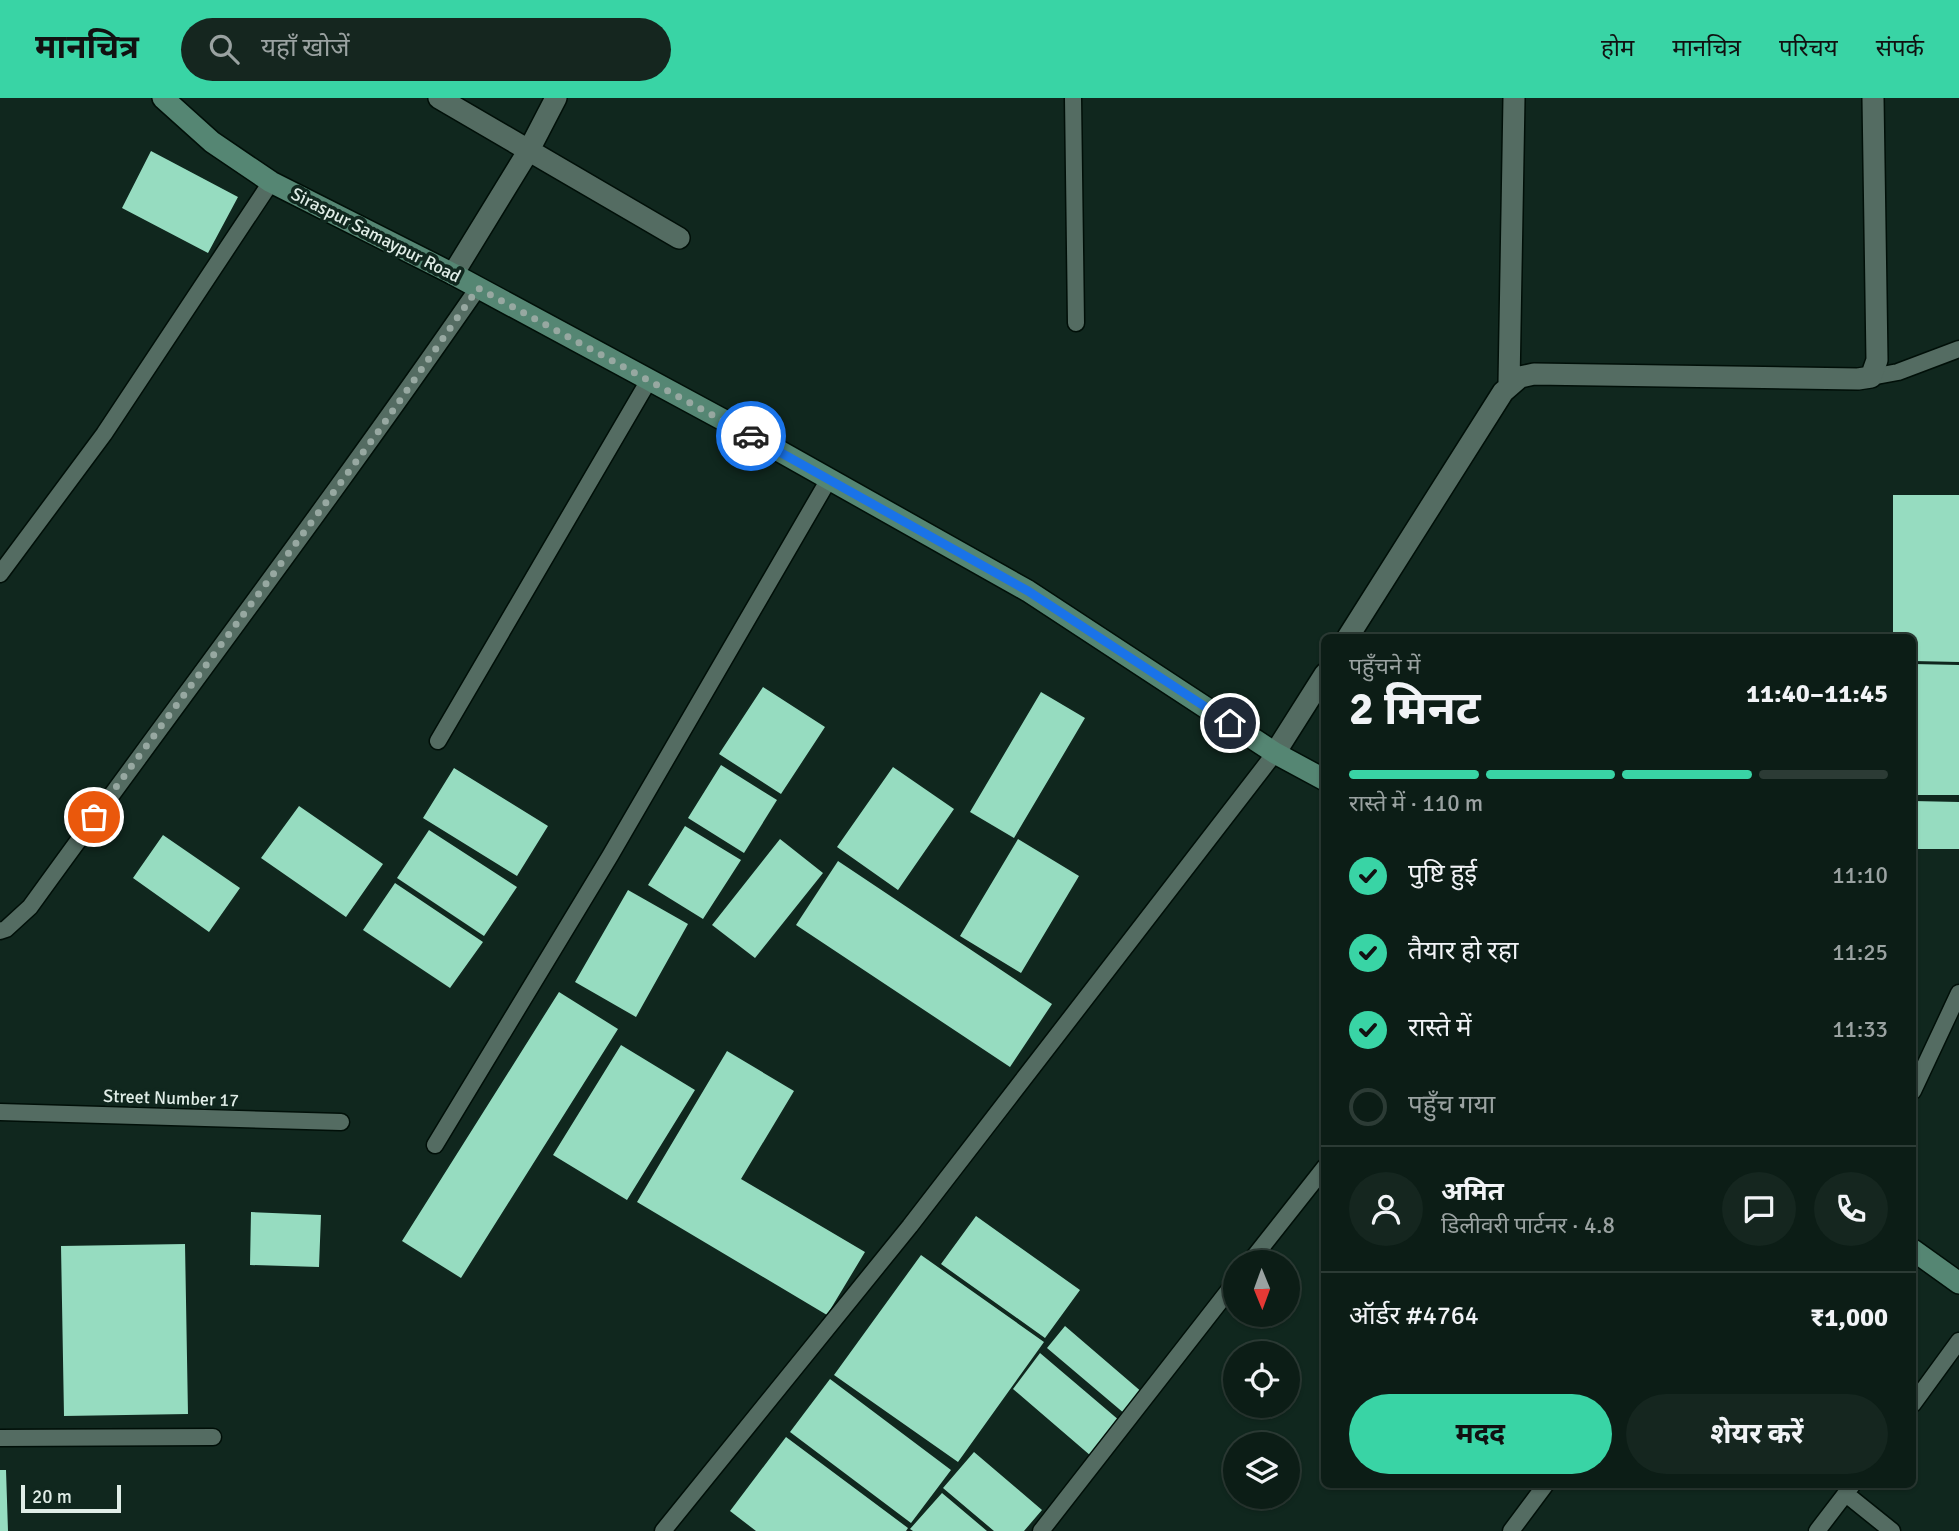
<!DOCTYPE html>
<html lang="hi">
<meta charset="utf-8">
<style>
:root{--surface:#0c1d16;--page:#15261f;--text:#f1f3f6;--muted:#9aa2a1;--line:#2c3b35;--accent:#39d4a5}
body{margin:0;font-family:Signika,"Noto Sans Devanagari",sans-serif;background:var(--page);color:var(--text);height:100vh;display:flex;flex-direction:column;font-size:26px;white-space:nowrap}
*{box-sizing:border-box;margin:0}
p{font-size:23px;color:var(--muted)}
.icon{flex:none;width:38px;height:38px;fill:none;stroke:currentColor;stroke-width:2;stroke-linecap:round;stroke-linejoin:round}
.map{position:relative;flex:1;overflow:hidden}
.sheet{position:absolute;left:1321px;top:536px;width:595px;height:854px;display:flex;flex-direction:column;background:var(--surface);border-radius:10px;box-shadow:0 2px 5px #0004,0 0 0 2px var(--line)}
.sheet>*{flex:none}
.needle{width:46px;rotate:179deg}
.buttons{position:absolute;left:1223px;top:1152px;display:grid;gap:14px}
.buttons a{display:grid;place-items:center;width:77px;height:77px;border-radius:50%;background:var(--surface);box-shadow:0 2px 5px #0004,0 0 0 2px var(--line);font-size:35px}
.scale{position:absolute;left:21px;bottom:18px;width:100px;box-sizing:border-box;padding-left:7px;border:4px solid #e0ede7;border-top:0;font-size:19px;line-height:24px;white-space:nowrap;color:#e0ede7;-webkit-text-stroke:5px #10271e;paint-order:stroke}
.pin{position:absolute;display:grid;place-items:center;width:60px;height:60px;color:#fff;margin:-30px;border:4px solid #fff;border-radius:50%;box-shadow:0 2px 7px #0007}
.courier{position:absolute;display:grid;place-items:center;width:70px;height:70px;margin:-35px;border:5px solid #1a73e8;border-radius:50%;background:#fff;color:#222;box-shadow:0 2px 9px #0007}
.overview em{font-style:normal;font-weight:700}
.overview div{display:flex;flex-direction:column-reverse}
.overview{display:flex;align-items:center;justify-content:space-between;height:119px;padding:0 28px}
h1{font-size:46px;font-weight:700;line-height:52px}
.bar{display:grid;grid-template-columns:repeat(4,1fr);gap:10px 7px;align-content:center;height:84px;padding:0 28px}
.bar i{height:9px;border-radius:5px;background:var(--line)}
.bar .selected{background:var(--accent)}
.bar p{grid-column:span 4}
.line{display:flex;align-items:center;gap:18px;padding:0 28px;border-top:2px solid var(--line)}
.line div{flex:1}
.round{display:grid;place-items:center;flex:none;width:74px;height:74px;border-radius:37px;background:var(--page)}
ol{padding:0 28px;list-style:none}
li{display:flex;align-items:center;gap:21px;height:77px}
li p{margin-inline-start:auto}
li .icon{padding:7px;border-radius:50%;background:var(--accent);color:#111;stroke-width:4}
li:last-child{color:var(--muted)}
li i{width:38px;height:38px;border:4px solid var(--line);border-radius:50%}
.action{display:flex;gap:14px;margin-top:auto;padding:14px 28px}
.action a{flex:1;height:80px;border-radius:42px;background:var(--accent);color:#111;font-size:28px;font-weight:700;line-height:80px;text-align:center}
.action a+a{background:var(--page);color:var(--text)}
header{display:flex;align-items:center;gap:42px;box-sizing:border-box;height:98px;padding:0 35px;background:var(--accent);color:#111}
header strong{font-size:33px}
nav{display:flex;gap:38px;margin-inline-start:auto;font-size:24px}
.search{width:490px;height:63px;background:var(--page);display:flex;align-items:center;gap:18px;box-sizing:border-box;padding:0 24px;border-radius:38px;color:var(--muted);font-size:26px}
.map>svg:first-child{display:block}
.building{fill:#96dcc0}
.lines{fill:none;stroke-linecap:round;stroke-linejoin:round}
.lane-casing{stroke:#000f08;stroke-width:19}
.street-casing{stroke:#000f08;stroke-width:24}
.secondary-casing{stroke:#000f08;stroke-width:24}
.lane{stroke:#546c62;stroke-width:16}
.street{stroke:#546c62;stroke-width:21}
.secondary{stroke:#558673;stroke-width:21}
.done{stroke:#97a8a1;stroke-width:7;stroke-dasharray:0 12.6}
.route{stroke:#1a73e8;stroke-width:9}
.labels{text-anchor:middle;stroke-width:7;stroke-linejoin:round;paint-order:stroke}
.street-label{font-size:18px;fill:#e0ede7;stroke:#10271e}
</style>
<header>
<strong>मानचित्र</strong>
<div class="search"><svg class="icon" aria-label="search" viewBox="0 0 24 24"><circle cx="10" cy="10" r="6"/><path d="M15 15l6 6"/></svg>यहाँ खोजें</div>
<nav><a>होम</a><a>मानचित्र</a><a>परिचय</a><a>संपर्क</a></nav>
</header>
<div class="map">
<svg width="1959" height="1433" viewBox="0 0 1959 1433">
<rect width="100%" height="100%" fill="#10271e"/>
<!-- building -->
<path class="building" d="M151 53 238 99 208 155 122 110Z
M1893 397H1959V564L1913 563V539H1893Z
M1913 566 1959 567V697H1913Z
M763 589 825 629 781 696 719 656Z
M1041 594 1085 620 1014 740 970 714Z
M721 667 777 702 744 755 688 720Z
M893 669 954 711 898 792 837 749Z
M454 670 548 728 517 778 423 720Z
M1913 703 1959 704V751H1913Z
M299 708 383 766 346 819 261 760Z
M685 728 741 762 703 821 648 787Z
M429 732 517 789 484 838 397 780Z
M163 737 240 790 209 834 133 780Z
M780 741 823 775 755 860 712 827Z
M1018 741 1079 778 1021 875 960 838Z
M838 763 1052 906 1010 969 796 827Z
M395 785 483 844 450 890 363 832Z
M628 792 688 826 636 919 575 884Z
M559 894 618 931 461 1180 402 1143Z
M621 947 695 992 627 1102 553 1057Z
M727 953 794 993 741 1081 865 1154 827 1217 637 1104Z
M251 1114 321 1117 319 1169 250 1167Z
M976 1118 1080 1192 1045 1240 941 1166Z
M185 1146 188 1316 64 1318 61 1148Z
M921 1157 1044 1244 958 1364 834 1277Z
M1065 1228 1143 1295 1125 1316 1047 1250Z
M1040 1255 1120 1323 1091 1358 1013 1291Z
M830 1281 951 1372 911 1425 790 1334Z
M786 1339 908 1430 906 1433H756L730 1413Z
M974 1354 1042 1412 1024 1433H994L943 1390Z
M0 1372H6L8 1433H0Z
M942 1395 987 1433H913L910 1431Z"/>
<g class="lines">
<!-- lane casing -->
<g class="lane-casing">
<path id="lane" d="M1073 0 1076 225
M1871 279 1898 274 1959 251
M0 476 104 336 271 84
M438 643 649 282
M0 833 6 831 30 809C179 603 333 400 478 190
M1913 993 1959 895
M0 1014 341 1024
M435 1047 610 758 829 381
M1250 1164 1325 1069
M1913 1306 1959 1243
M0 1340 213 1339
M1846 1396 1892 1433
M663 1433 910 1128 1275 655
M1041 1433 1236 1183
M1511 1433 1546 1386
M1817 1433 1853 1386"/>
</g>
<!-- street casing -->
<g class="street-casing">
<path id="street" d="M439 0 679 140
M453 176 529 52 556 0
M1509 286 1514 0
M1348 539 1503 294 1520 279 1534 276 1858 281 1871 279 1877 262 1873 0
M1275 655 1325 576"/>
</g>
<!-- secondary casing -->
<g class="secondary-casing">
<path id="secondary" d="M163 0 212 44 271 84 453 176 742 332 1028 493 1275 655 1325 682
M1913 1152 1959 1185"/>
</g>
<!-- lane -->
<use href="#lane" class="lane"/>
<!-- street -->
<use href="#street" class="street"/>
<!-- secondary -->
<use href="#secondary" class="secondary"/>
</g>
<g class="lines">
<!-- done -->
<path class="done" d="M94 719 378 334 478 190 751 338"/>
<!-- route -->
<path class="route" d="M751 338 1028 493 1230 625"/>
</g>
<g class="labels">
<!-- street labels -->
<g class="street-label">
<text transform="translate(376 137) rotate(27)" y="6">Siraspur Samaypur Road</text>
<text transform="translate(171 1000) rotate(2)" y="6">Street Number 17</text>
</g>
</g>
</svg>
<div class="buttons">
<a><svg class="needle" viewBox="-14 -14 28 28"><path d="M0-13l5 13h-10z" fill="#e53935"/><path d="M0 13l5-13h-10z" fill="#9aa2a1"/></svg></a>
<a><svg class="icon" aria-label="locate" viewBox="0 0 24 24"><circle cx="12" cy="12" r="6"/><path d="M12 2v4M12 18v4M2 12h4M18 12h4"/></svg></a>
<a><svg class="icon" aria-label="layers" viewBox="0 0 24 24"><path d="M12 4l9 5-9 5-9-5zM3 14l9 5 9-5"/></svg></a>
</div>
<div class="scale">20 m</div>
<div class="pin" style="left:94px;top:719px;background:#ea580c"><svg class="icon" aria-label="bag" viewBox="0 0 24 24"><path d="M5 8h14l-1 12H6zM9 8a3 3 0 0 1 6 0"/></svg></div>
<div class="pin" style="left:1230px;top:625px;background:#1f2937"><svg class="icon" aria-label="home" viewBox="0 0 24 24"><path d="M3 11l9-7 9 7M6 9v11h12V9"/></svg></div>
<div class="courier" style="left:751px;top:338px"><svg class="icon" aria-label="car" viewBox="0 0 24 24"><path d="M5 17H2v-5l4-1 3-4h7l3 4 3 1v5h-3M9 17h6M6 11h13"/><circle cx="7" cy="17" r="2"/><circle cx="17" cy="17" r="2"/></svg></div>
<section class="sheet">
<div class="overview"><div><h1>2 मिनट</h1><p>पहुँचने में</p></div><em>11:40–11:45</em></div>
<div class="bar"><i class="selected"></i><i class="selected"></i><i class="selected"></i><i></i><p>रास्ते में · 110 m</p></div>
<ol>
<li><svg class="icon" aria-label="check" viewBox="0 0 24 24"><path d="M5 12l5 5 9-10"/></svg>पुष्टि हुई<p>11:10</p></li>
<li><svg class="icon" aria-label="check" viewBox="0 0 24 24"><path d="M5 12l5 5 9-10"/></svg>तैयार हो रहा<p>11:25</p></li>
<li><svg class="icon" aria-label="check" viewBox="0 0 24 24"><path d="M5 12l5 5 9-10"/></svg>रास्ते में<p>11:33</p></li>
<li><i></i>पहुँच गया</li>
</ol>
<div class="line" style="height:126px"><a class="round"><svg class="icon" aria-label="person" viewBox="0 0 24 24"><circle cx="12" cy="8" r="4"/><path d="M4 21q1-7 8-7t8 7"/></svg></a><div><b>अमित</b><p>डिलीवरी पार्टनर · 4.8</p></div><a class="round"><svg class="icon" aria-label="chat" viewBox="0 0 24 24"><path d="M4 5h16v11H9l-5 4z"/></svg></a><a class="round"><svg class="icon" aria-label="phone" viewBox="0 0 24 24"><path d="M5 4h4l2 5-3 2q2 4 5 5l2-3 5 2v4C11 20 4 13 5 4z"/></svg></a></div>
<div class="line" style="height:91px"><div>ऑर्डर #4764</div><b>₹1,000</b></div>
<div class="action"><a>मदद</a><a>शेयर करें</a></div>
</section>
</div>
